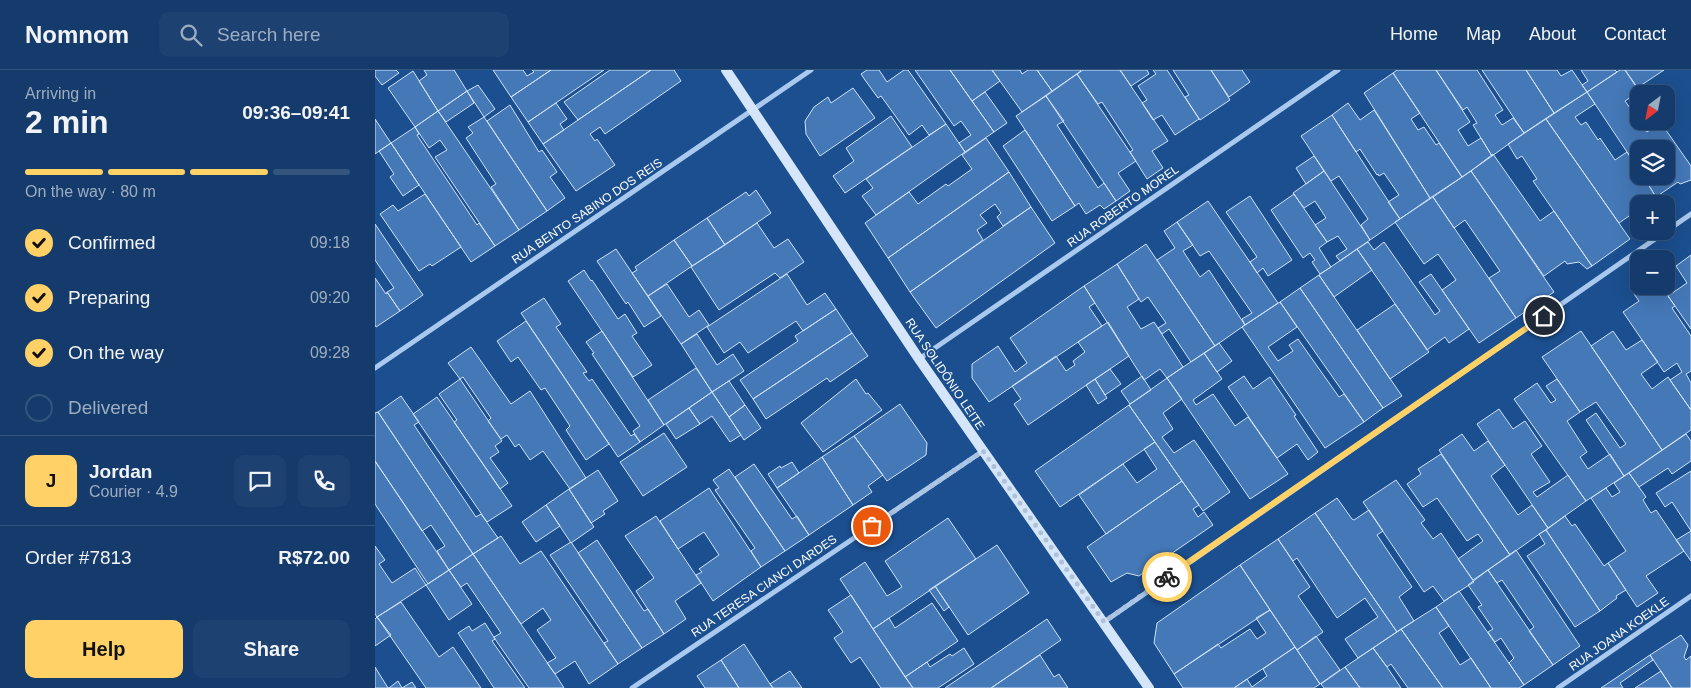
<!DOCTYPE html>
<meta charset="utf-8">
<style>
:root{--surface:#143b6b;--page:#1d4271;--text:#f1f3f6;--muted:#9dadc1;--line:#33557e;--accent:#ffd166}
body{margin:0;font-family:Arial,sans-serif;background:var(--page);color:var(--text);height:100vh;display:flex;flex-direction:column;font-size:19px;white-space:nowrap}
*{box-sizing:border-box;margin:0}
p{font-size:16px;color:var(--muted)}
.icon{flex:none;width:28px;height:28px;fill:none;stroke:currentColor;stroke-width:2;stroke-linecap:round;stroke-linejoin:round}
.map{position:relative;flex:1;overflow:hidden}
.panel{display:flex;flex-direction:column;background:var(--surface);width:375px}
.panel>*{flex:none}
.needle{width:32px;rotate:212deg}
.tools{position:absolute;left:1255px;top:15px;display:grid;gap:10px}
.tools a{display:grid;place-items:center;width:45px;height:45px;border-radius:10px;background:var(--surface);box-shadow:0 5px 20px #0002,0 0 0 1px var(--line);font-size:25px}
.pin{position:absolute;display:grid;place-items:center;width:42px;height:42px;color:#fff;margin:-21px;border:2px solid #fff;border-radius:50%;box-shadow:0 1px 5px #0007}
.courier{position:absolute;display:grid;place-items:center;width:50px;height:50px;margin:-25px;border:4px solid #ffd166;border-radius:50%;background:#fff;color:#222;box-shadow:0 1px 6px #0007}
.head em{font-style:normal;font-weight:700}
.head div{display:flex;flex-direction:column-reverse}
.head{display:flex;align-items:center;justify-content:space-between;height:85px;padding:0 25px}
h1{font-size:32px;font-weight:700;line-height:38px}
.bar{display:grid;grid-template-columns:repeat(4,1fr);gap:8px 5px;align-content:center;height:60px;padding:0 25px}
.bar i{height:6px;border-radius:4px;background:var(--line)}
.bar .active{background:var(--accent)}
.bar p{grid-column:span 4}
.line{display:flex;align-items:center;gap:12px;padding:0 25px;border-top:1px solid var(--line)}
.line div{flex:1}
.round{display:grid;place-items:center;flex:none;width:52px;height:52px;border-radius:10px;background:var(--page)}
ol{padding:0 25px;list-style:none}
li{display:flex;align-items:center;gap:15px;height:55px}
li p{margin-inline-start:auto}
li .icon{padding:5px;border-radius:50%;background:var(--accent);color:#111;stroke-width:4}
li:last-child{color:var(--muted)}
li i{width:28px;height:28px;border:2px solid var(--line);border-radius:50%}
.action{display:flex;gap:10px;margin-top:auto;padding:10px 25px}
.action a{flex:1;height:58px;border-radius:10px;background:var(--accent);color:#111;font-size:20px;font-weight:700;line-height:58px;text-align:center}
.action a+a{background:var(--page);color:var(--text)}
header{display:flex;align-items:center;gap:30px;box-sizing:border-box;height:70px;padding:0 25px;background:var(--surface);border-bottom:1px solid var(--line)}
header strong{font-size:24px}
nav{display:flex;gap:28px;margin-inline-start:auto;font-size:18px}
.search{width:350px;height:45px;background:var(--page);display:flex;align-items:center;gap:12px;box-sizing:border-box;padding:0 18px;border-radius:10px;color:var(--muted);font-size:19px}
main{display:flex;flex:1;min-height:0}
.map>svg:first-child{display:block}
.building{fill:#4478b7;stroke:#cfe3fa}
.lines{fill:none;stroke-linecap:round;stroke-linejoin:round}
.minor{stroke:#a9c9ee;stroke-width:5}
.secondary{stroke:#d6e6fa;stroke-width:10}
.done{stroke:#afc1d8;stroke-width:5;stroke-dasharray:0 9}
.route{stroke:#ffd166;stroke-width:6}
.labels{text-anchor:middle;stroke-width:4;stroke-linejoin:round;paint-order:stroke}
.street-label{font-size:12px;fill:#fff;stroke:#1b4f8f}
</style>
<header>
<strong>Nomnom</strong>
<div class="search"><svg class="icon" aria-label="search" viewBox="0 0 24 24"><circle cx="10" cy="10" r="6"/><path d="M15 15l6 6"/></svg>Search here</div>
<nav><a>Home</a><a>Map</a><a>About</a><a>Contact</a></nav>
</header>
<main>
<section class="panel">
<div class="head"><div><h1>2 min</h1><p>Arriving in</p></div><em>09:36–09:41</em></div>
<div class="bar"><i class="active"></i><i class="active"></i><i class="active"></i><i></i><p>On the way · 80 m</p></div>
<ol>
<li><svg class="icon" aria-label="check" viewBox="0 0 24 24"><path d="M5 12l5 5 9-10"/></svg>Confirmed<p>09:18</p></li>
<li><svg class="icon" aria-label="check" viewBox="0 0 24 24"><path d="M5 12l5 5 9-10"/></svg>Preparing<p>09:20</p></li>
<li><svg class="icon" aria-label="check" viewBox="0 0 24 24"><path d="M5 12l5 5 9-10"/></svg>On the way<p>09:28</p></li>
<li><i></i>Delivered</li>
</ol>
<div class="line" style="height:90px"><b class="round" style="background:var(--accent);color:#111">J</b><div><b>Jordan</b><p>Courier · 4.9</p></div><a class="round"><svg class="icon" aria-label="chat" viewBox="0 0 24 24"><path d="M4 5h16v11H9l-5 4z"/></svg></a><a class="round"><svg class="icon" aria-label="phone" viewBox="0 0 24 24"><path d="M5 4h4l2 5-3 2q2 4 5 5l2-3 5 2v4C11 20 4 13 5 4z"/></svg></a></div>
<div class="line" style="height:65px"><div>Order #7813</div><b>R$72.00</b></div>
<div class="action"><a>Help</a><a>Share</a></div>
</section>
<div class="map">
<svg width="1316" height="618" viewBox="0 0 1316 618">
<rect width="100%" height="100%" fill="#1b4f8f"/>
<!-- building -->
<path class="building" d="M0 0H21L24 3 7 15 0 6Z
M49 0H79L92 21 63 41 44 11 52 5Z
M118 0H148L152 6 159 2 157 0H176L136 27Z
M176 0H229L153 52 136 27Z
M235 0H276L203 50 189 32Z
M276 0H299L306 11 230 64 225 57 215 64 220 71 222 69 240 95 201 121 168 74Z
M492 0H504L512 12 529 0H533L571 54 554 65 547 55 534 65 506 26 503 28 490 10 486 4Z
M540 0H575L619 62 590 82 584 73 596 65 586 51 579 56Z
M575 0H617L625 11 597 31Z
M617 0H645L647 4 653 0H662L677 21 647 42Z
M662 0H705L706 1 677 21Z
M708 0H745L793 71 777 81 788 98 772 109 755 82 758 80 727 32 723 34 702 4Z
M745 0H772L774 4 756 16Z
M778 0H792L824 49 800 65 787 45 778 50 767 33 772 30 763 16 781 4Z
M798 0H836L855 30 825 50 810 27 814 25Z
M836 0H867L875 12 854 27Z
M1022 0H1061L1095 52 1083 60 1093 76 1106 68 1117 86 1087 107 1018 3Z
M1061 0H1102L1128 40 1120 45 1127 55 1138 48 1149 63 1117 86 1098 55 1102 53 1092 37 1088 40Z
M1107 0H1151L1179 43 1149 63Z
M1151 0H1182L1186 6 1197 0 1212 22 1179 43Z
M1206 0H1240L1242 2 1212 22 1207 15 1213 11Z
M1245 0H1250L1265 21 1250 31 1272 62 1286 53 1316 96V110L1305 114 1303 112 1281 127 1268 106H1291V79H1264V100L1212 22Z
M1250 0H1289L1262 18Z
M38 1 63 41 40 57 13 18Z
M1018 3 1045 43 1036 49 1043 60 1049 57 1061 75 1064 73 1087 107 1055 128 989 23Z
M702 4 761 91 743 103 755 121 741 131 671 26Z
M103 15 120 39 109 47 92 21Z
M478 18 500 48 445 86 431 64 430 51 439 37 453 27 456 33Z
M92 21 99 33 71 52 63 41Z
M610 22 632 53 619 62 597 31Z
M1212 22 1220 34 1200 47 1206 55 1211 52 1223 70 1225 68 1240 90 1252 82 1264 100V106H1268L1281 127 1271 134H1264V139L1244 153 1171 49Z
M671 26 689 51 682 55 723 118 729 113 741 131 729 139 725 135 711 144 704 133 700 136 641 46Z
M181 33 192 49 185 54 189 60 168 74 153 52Z
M973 33 985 50 999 40 1055 128 1025 149 1013 132 1024 125 1009 103 1004 106 1003 104 1002 105 985 79 981 82 957 45Z
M135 35 164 82 167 80 182 102 175 107 190 128 172 141 112 51Z
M63 41 144 160 120 176 60 87 72 80 65 70 54 78 40 57Z
M957 45 1025 149 995 170 986 155 993 149 964 106 956 111 926 66Z
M516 46 537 77 470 123 458 106 479 91 471 78Z
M109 47 172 141 144 160 116 117 121 114 91 68 98 63 93 57Z
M0 49 16 73 0 84Z
M1171 49 1255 169 1217 196 1158 111 1162 109 1147 86 1142 89 1133 74Z
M571 54 590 82 501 145 487 126 498 118 491 109Z
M40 57 44 64 42 65 102 155 104 153 120 176 96 192 16 73Z
M650 60 700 136 677 151 628 76Z
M611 68 634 102 513 188 490 153 534 122 543 134 571 114 573 116 597 99 587 85Z
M16 73 44 115 28 126 15 107 19 104 4 81Z
M1118 84 1165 151 1179 141 1217 196 1212 199 1204 192 1192 194 1190 191 1169 206 1096 101Z
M939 86 949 101 931 114 921 98Z
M949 101 995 170 965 191 961 186 972 179 963 166 952 172 940 155 951 148 940 131 929 138 918 123Z
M1096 101 1179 222 1141 248 1114 208 1125 201 1090 150 1079 158 1058 127Z
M634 102 656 137 628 156 622 147 626 143 620 134 605 145 612 153 602 160 608 170 535 222 513 188Z
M381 120 396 143 350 175 332 148 371 122 374 126Z
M50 124 86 177 57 196 55 194 44 201 5 144 18 135 23 141Z
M919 124 952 172 944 178 956 197 945 204 937 192 940 190 935 183 928 188 896 140Z
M875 126 917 190 893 206 888 198 882 203 875 192 882 187 851 142Z
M1058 127 1141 248 1104 273 1067 220 1081 210 1063 184 1049 194 1020 152Z
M833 131 903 233 870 255 867 249 877 243 834 181 825 186 802 152Z
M656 137 680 173 561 258 535 222Z
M332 148 350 175 317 196 299 170Z
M802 152 818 175 808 181 825 207 834 200 870 255 840 276 782 190 800 178 789 161Z
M382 153 399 178 413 169 429 192 405 208 400 203 344 240 316 197Z
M0 154 48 225 25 241 12 222 19 218 0 190Z
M299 170 317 196 273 226 257 203 262 200 260 197Z
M993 172 999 180 1009 172 1060 245 1065 241 1044 212 1056 204 1094 259 1074 273 1070 267 1052 280 982 179Z
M771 174 840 276 816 292 794 259 787 264 783 258 791 253 773 227 766 232 742 194Z
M241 179 286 246 269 257 253 232 251 234 222 191Z
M982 179 997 200 959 227 944 205Z
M1316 185V259L1293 226 1312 213 1301 196Z
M742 194 764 229 752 237 766 259 779 252 808 297 792 308 785 299 769 310 709 216Z
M209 200 216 211 217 210 243 249 250 244 262 263 257 266 277 295 258 307 193 211Z
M412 204 432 235 450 223 461 239 428 261 421 251 373 283 365 272 349 283 332 257Z
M944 205 1027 326 1008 338 925 218Z
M0 208 11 224 12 222 25 241 1 257 0 255Z
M292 214 314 247 324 240 334 255 306 274 273 226Z
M709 216 720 233 714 237 727 256 614 332 597 308V294L623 276 640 302 652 293 635 268Z
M1271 216H1286L1300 236 1297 238 1316 266V301L1311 304 1316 313V340L1295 310 1307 302 1302 293 1289 302 1248 242 1264 231 1259 224Z
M925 218 1008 338 989 352 905 232Z
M169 228 186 254 181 257 212 302 208 303 214 311 217 309 256 366 259 364 265 372 243 387 146 243Z
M905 232 922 257 893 277 903 291 918 281 914 275 923 269 964 327 969 324 989 352 950 378 867 257Z
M1020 234 1054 282 1015 309 982 260Z
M461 239 477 263 378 329 365 310 423 271 420 266Z
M151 251 234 374 211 390 191 360 195 356 170 318 166 320 143 287 136 292 122 271Z
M733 252 754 286 653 355 639 334 646 329 637 316 681 286 691 301 700 295 698 291 710 282 703 272Z
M227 261 289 355 265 372 258 361 265 356 217 284 219 283 211 272Z
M1206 261 1287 380 1249 406 1211 350 1221 343 1245 378 1251 374 1221 332 1205 342 1167 287Z
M1238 261 1251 280 1267 270 1283 292 1266 304 1277 319 1293 307 1316 340V360L1287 380 1216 276Z
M477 263 493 286 455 312 452 308 391 349 378 329Z
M322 264 342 295 358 284 369 301 337 322 306 274Z
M844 273 857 291 842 302 829 283Z
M96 277 136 334 155 321 211 408 195 419 168 381 155 390 144 374 140 377 132 365 126 369 113 351 116 348 88 307 85 309 73 293Z
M829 283 847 309 818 330 821 335 838 324 860 356 873 347 913 404 875 429 792 308Z
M321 298 337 322 289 355 273 330Z
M735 299 746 314 730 325 720 309Z
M767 306 776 320 755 334 746 321Z
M869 306 878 319 895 307 921 345 919 346 943 382 933 390 922 374 902 388 853 317Z
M792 308 807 329 788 343 798 359 787 367 799 383 819 370 855 422 828 441 754 335Z
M85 309 127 371 120 376 124 382 115 388 133 413 125 419 79 352 82 350 64 324Z
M481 309 491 324 493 323 507 340 448 382 426 353Z
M720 309 732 328 723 334 711 315Z
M1182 309 1205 342 1192 351 1212 382 1205 387 1213 399 1235 384 1249 406 1211 431 1139 329 1162 313 1176 333 1181 330 1171 316Z
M354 311 370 335 354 347 337 322Z
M337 322 366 365 355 372 337 346 325 354 314 338Z
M26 326 44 352 39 355 101 447 106 444 123 468 98 484 3 342Z
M62 327 137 436 112 452 38 344Z
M525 334 552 373 551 385 512 411 479 366Z
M370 335 386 358 369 370 354 347Z
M754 335 780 372 685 437 660 401Z
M314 338 325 354 301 369 291 354Z
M1124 339 1138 359 1150 351 1167 376 1156 384 1175 412 1158 422 1162 427 1193 405 1211 431 1173 458 1102 354Z
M3 342 98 484 74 500 62 481 70 476 56 455 47 461 0 391V343Z
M289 363 312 397 268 426 245 392Z
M1087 364 1099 381 1113 371 1130 395 1116 406 1143 445 1157 435 1173 458 1135 485 1064 380Z
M1311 364 1316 371V391L1297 404 1293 398 1264 417 1254 403Z
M479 366 508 405 493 416 497 422 478 435 447 387Z
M780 372 807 411 731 464 704 425 748 394 762 413 782 399 769 379Z
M1066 384 1135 485 1098 510 1083 489 1108 471 1103 464 1092 471 1062 428 1048 437 1032 414 1046 404 1043 399Z
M447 387 478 435 434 465 402 418Z
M0 391 74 500 53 514 0 434Z
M417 392 424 403 402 418 393 404 405 396 406 398Z
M379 394 417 449 422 446 434 465 410 481 360 407Z
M354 399 410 481 386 497 376 481 380 478 340 420 344 418 338 410Z
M223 400 243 431 228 441 230 444 216 453 194 419Z
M1316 401V491L1301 470 1316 461 1297 432 1290 437 1281 423Z
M1254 403 1271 427 1268 430 1276 443 1281 440 1309 481 1271 506 1283 523 1262 537 1233 493 1251 481 1216 428 1231 418 1237 427 1245 422 1239 413Z
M1021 410 1050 450 1046 453 1058 469 1066 463 1099 512 1069 531 1058 516 1049 522 988 432Z
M807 411 824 435 818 439 823 447 829 442 838 455 764 506 752 503 736 512 712 477Z
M334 418 386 497 338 531 321 505 327 502 324 499 344 485 329 462 303 479 285 451Z
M194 419 219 457 196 473 171 435Z
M962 428 977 449 979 450 994 440 1008 461 1002 465 1037 517 1024 527 1039 551 1022 562 940 443Z
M171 435 185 456 161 472 147 452Z
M940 443 1022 562 983 588 970 569 1003 547 990 528 962 548 922 488 918 491 903 469Z
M281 446 326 513 300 531 311 549 289 564 261 521 279 508 250 466Z
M1190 446 1197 456 1200 454 1229 496 1233 493 1251 520 1241 526 1242 528 1225 541 1171 460Z
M573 448 601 489 498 559 465 509 490 492 512 526 527 517 510 491Z
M1171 460 1225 541 1200 557 1152 486 1170 474 1164 464Z
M126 466 145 494 166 481 243 594 214 614 200 591 180 604 172 593 181 588 162 560 176 550 168 538 146 554 98 484Z
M903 469 935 517 923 526 948 562 922 580 865 495Z
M222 470 269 541 273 539 289 564 267 578 203 483Z
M196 472 267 578 243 594 229 573 233 571 175 485Z
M622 475 654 523 593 565 560 516Z
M0 476 10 490 4 494 17 513 40 498 51 515 2 547 0 544Z
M1141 480 1205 576 1178 595 1154 561 1159 557 1127 510 1122 513 1113 500Z
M98 484 180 604 189 618H154L120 569 119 567 126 563 92 513 86 517 74 500Z
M865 495 895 540 799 604 779 573 782 553Z
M74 500 97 534 74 550 51 515Z
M1113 500 1178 595 1149 615 1134 593 1139 588 1126 568 1120 572 1113 562 1118 559 1103 537 1107 535 1093 515Z
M560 516 574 537 569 541 554 520Z
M1084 521 1149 615 1144 618H1116L1061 537Z
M476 525 498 559 538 618H506L485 587 476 593 459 568 468 562 453 540Z
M26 532 64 587 78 577 106 618H51L2 547Z
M557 533 583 571 530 607 498 559 514 548 520 558Z
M1061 537 1074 556 1064 563 1085 595 1096 588 1116 618H1068L1026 559Z
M895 540 920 577 859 618H808L799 604 843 574 846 578 875 559 882 569 891 563 881 548Z
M2 547 16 565 0 576V549Z
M672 549 686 570 616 618H570Z
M110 553 120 569 117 571 150 618H119L83 563 94 556 97 561Z
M1026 559 1068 618H1033L1016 594 1012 597 998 578Z
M1306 565 1313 575 1309 587 1311 590 1316 586V618H1297L1275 585Z
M941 566 965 600 945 614 922 580Z
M369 574 395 614 398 618H364L346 590Z
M920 577 945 614 939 618H859L872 609 877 617 892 606 888 599Z
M589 578 599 594 563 618H538L530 607 552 592 555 597 575 584 577 586Z
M998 578 1012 597 1026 618H985L970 597Z
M665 585 679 607 684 604 693 618H616Z
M1275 585 1278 590 1245 613 1248 618H1226Z
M346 590 364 618H330L322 606Z
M0 597 13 618H14H0Z
M970 597 985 618H949L946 614Z
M415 601 427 618H398L395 614Z
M1286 601 1297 618H1260Z
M23 611 27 618 37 612 41 618H14Z"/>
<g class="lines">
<!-- minor -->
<path class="minor" d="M544 289 963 0
M0 298 436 0
M729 552 1316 144
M257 618 608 381
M1183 618 1316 526"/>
<!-- secondary -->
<path class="secondary" d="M351 0 544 289 774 618"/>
</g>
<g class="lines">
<!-- done -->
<path class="done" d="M497 456 608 381 729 552 792 507"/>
<!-- route -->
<path class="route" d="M792 507 1169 246"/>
</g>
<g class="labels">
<!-- street labels -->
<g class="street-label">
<text transform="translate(748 136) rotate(-35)" y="4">RUA ROBERTO MOREL</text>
<text transform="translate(212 141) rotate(-34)" y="4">RUA BENTO SABINO DOS REIS</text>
<text transform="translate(570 304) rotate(56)" y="4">RUA SOLIDÔNIO LEITE</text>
<text transform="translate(389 516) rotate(-34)" y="4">RUA TERESA CIANCI DARDES</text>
<text transform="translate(1244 564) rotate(-35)" y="4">RUA JOANA KOEKLE</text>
</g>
</g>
</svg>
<div class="tools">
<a><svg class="needle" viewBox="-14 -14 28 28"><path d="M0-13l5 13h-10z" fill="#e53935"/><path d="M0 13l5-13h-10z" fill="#9dadc1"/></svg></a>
<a><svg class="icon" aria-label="layers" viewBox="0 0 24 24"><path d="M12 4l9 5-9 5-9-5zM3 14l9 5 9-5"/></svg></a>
<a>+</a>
<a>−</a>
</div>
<div class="pin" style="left:497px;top:456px;background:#ea580c"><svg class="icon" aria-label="bag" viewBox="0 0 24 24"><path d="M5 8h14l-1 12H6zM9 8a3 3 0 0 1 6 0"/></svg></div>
<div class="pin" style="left:1169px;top:246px;background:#1f2937"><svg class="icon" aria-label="home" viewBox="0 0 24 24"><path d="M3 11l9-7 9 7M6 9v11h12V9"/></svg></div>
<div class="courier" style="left:792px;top:507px"><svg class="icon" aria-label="bike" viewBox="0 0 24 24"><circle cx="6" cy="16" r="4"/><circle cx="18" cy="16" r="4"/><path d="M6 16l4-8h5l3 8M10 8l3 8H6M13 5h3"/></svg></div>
</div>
</main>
